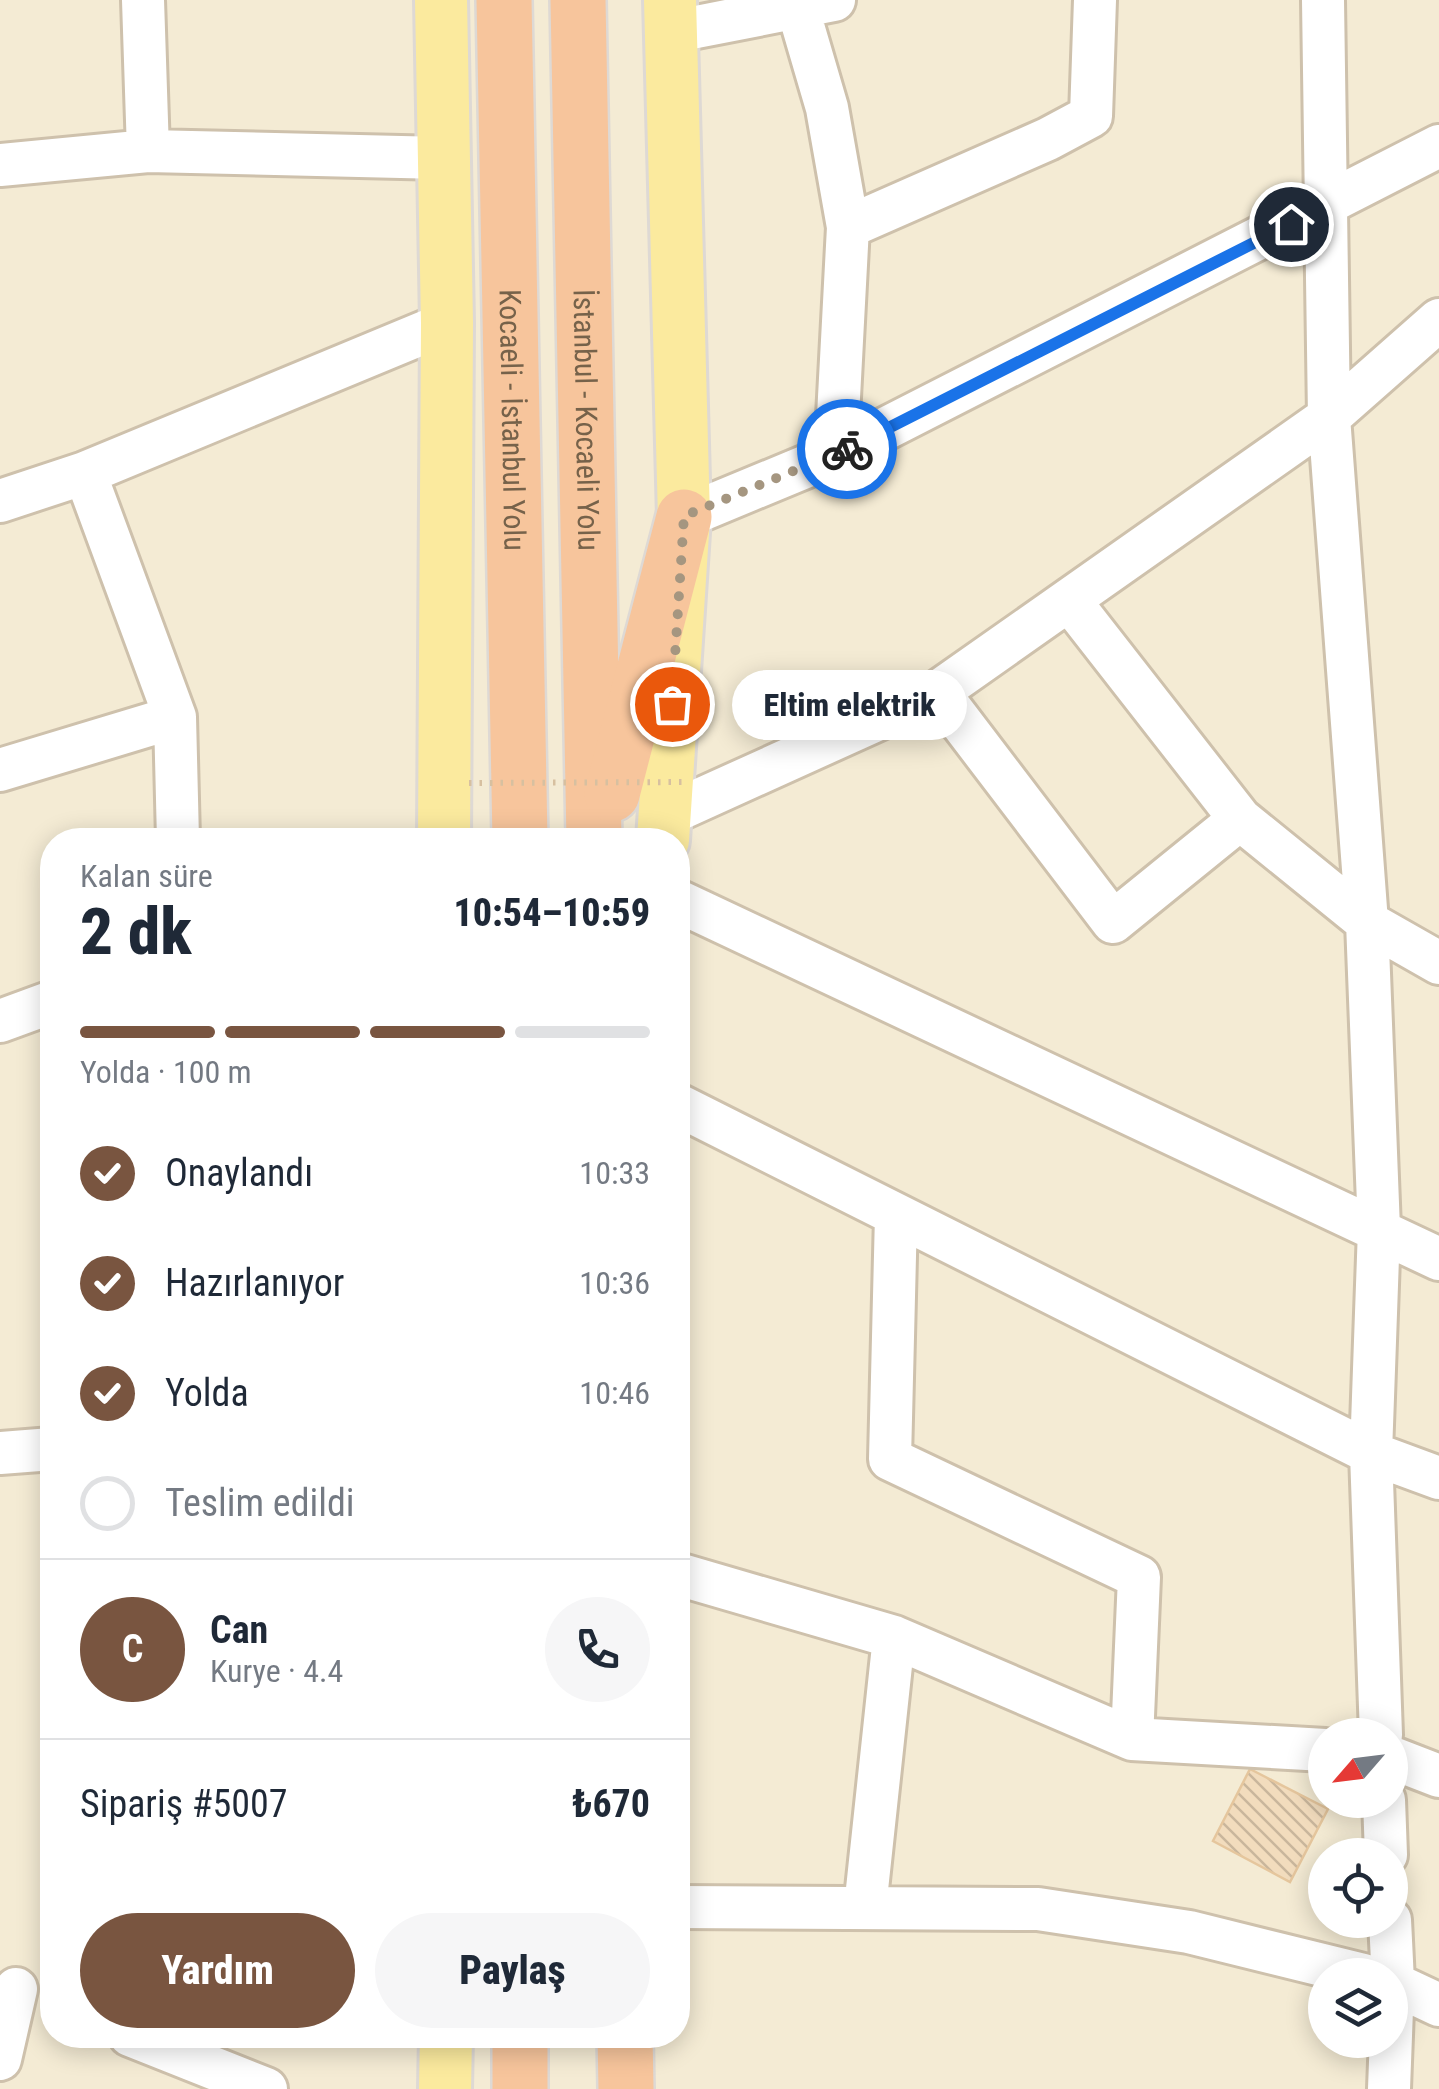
<!DOCTYPE html>
<html lang="tr">
<meta charset="utf-8">
<style>
:root{--surface:#fff;--page:#f6f6f7;--text:#1f2937;--muted:#747a83;--line:#e0e1e3;--accent:#795540}
body{margin:0;font-family:"Roboto Condensed",sans-serif;background:var(--page);color:var(--text);height:100vh;display:flex;flex-direction:column;font-size:38px;white-space:nowrap}
*{box-sizing:border-box;margin:0}
p{font-size:32px;color:var(--muted)}
.icon{flex:none;width:55px;height:55px;fill:none;stroke:currentColor;stroke-width:2;stroke-linecap:round;stroke-linejoin:round}
.map{position:relative;flex:1;overflow:hidden}
.sheet{position:absolute;left:40px;top:828px;width:650px;height:1220px;display:flex;flex-direction:column;background:var(--surface);border-radius:40px;box-shadow:0 5px 25px #0003}
.sheet>*{flex:none}
.needle{width:65px;rotate:242deg}
.fabs{position:absolute;left:1308px;top:1718px;display:grid;gap:20px}
.fabs a{display:grid;place-items:center;width:100px;height:100px;border-radius:50%;background:var(--surface);box-shadow:0 5px 25px #0003;font-size:50px}
.pin{position:absolute;display:grid;place-items:center;width:85px;height:85px;color:#fff;margin:-42px;border:5px solid #fff;border-radius:50%;box-shadow:0 2px 10px #0007}
.courier{position:absolute;display:grid;place-items:center;width:100px;height:100px;margin:-50px;border:8px solid #1a73e8;border-radius:50%;background:#fff;color:#222;box-shadow:0 2px 12px #0007}
.bubble{position:absolute;height:70px;border-radius:35px;background:var(--surface);box-shadow:0 5px 25px #0003;font-size:32px;font-weight:800;line-height:70px;text-align:center}
.overview em{font-style:normal;font-weight:800}
.overview div{display:flex;flex-direction:column-reverse}
.overview{display:flex;align-items:center;justify-content:space-between;height:170px;padding:0 40px}
h1{font-size:65px;font-weight:800;line-height:75px}
.bar{display:grid;grid-template-columns:repeat(4,1fr);gap:15px 10px;align-content:center;height:120px;padding:0 40px}
.bar i{height:12px;border-radius:8px;background:var(--line)}
.bar .current{background:var(--accent)}
.bar p{grid-column:span 4}
.line{display:flex;align-items:center;gap:25px;padding:0 40px;border-top:2px solid var(--line)}
.line div{flex:1}
.round{display:grid;place-items:center;flex:none;width:105px;height:105px;border-radius:52px;background:var(--page)}
ol{padding:0 40px;list-style:none}
li{display:flex;align-items:center;gap:30px;height:110px}
li p{margin-inline-start:auto}
li .icon{padding:10px;border-radius:50%;background:var(--accent);color:#fff;stroke-width:4}
li:last-child{color:var(--muted)}
li i{width:55px;height:55px;border:5px solid var(--line);border-radius:50%}
.cta{display:flex;gap:20px;margin-top:auto;padding:20px 40px}
.cta a{flex:1;height:115px;border-radius:60px;background:var(--accent);color:#fff;font-size:40px;font-weight:800;line-height:115px;text-align:center}
.cta a+a{background:var(--page);color:var(--text)}
.map>svg:first-child{display:block}
.residential{fill:#f4ebd4;fill-rule:evenodd}
.building{fill:url(#building-back-hatch);stroke:#e5c69d;stroke-width:2.5}
.lines{fill:none;stroke-linecap:round;stroke-linejoin:round}
.minor-casing{stroke:#cec1ac;stroke-width:48}
.major-casing{stroke:#ded9d4;stroke-width:58}
.highway-casing{stroke:#ded9d4;stroke-width:60}
.minor{stroke:#fff;stroke-width:42}
.major{stroke:#fbea9e;stroke-width:52}
.highway{stroke:#f7c59c;stroke-width:55}
.path-bridge{stroke:#d7c0a0;stroke-width:6;stroke-dasharray:2.5 8;stroke-linecap:butt}
.done{stroke:#a59680;stroke-width:10;stroke-dasharray:0 18}
.route{stroke:#1a73e8;stroke-width:12}
.labels{text-anchor:middle;stroke-width:8;stroke-linejoin:round;paint-order:stroke}
.street-label{font-size:30px;fill:#76624a;stroke:#fffbec}
</style>
<div class="map">
<svg width="1439" height="2089" viewBox="0 0 1439 2089">
<defs>
<pattern id="building-back-hatch" width="6" height="6" patternUnits="userSpaceOnUse" patternTransform="scale(2.5)"><rect width="6" height="6" fill="#f2dcbd"/><path d="M-1 5l2 2M0 0l6 6M5-1l2 2" fill="none" stroke="#c9b69c"/></pattern>
</defs>
<rect width="100%" height="100%" fill="#fcf8e5"/>
<!-- residential -->
<path class="residential" d="M0 0H1439V2089H0ZM52 840H678V2035H52ZM1325 1735H1390V1800H1325ZM1325 1855H1390V1920H1325ZM1325 1975H1390V2040H1325Z"/>
<!-- building -->
<path class="building" d="M1250 1769 1328 1809 1290 1882 1213 1841Z"/>
<g class="lines">
<!-- minor casing -->
<g class="minor-casing">
<path id="minor" d="M143 0 148 151
M1323 0 1329 417 1367 922 1379 1229 1371 1453 1381 1735
M798 9 827 108 848 227 836 454
M671 32 834 0
M0 165 148 151 443 158
M848 227 1048 139 1091 116 1095 0
M85 473 175 717 178 840
M0 501 85 473 447 323
M684 517 836 454 1439 146
M1069 600 1240 819 1367 922 1439 963
M938 692 1113 922 1240 819
M0 770 175 717
M664 816 938 692 1329 417 1439 320
M678 901 1439 1259
M0 1021 52 1002
M678 1105 1371 1453 1439 1478
M896 1215 890 1459 1139 1577 1132 1739
M0 1453 52 1449
M678 1574 894 1637 1132 1739 1325 1750
M1390 1757 1439 1776
M1384 1800 1386 1855
M678 1907 1038 1909 1189 1932 1363 1975
M865 1908 894 1637
M1390 1982 1439 2005
M130 2035 266 2089
M0 2059 16 1989
M1389 2089 1393 1982 1390 1920"/>
</g>
<!-- major casing -->
<g class="major-casing">
<path id="major" d="M441 0 447 323 444 840
M663 840 684 517 670 0
M445 2089 446 2035"/>
</g>
<!-- highway casing -->
<g class="highway-casing">
<g id="highway">
<path id="s1" d="M504 0 520 840"/>
<path id="s2" d="M578 0 594 840"/>
<path d="M612 794 684 517"/>
<path d="M625 2035 626 2089"/>
<path d="M520 2089V2035"/>
</g>
</g>
<!-- minor -->
<use href="#minor" class="minor"/>
<!-- major -->
<use href="#major" class="major"/>
<!-- highway -->
<use href="#highway" class="highway"/>
<!-- path-bridge -->
<path class="path-bridge" d="M469 783 689 782"/>
</g>
<g class="lines">
<!-- done -->
<path class="done" d="M672 704 684 516 847 449"/>
<!-- route -->
<path class="route" d="M847 449 1291 224"/>
</g>
<g class="labels">
<!-- street labels -->
<g class="street-label">
<text dy="10" stroke="none"><textPath href="#s1" startOffset="420">Kocaeli - İstanbul Yolu</textPath></text>
<text dy="10" stroke="none"><textPath href="#s2" startOffset="420">İstanbul - Kocaeli Yolu</textPath></text>
</g>
</g>
</svg>
<div class="fabs">
<a><svg class="needle" viewBox="-14 -14 28 28"><path d="M0-13l5 13h-10z" fill="#e53935"/><path d="M0 13l5-13h-10z" fill="#747a83"/></svg></a>
<a><svg class="icon" aria-label="locate" viewBox="0 0 24 24"><circle cx="12" cy="12" r="6"/><path d="M12 2v4M12 18v4M2 12h4M18 12h4"/></svg></a>
<a><svg class="icon" aria-label="layers" viewBox="0 0 24 24"><path d="M12 4l9 5-9 5-9-5zM3 14l9 5 9-5"/></svg></a>
</div>
<div class="pin" style="left:672px;top:704px;background:#ea580c"><svg class="icon" aria-label="bag" viewBox="0 0 24 24"><path d="M5 8h14l-1 12H6zM9 8a3 3 0 0 1 6 0"/></svg></div>
<div class="pin" style="left:1291px;top:224px;background:#1f2937"><svg class="icon" aria-label="home" viewBox="0 0 24 24"><path d="M3 11l9-7 9 7M6 9v11h12V9"/></svg></div>
<div class="courier" style="left:847px;top:449px"><svg class="icon" aria-label="bike" viewBox="0 0 24 24"><circle cx="6" cy="16" r="4"/><circle cx="18" cy="16" r="4"/><path d="M6 16l4-8h5l3 8M10 8l3 8H6M13 5h3"/></svg></div>
<div class="bubble" style="left:732px;top:670px;width:235px">Eltim elektrik</div>
<section class="sheet">
<div class="overview"><div><h1>2 dk</h1><p>Kalan süre</p></div><em>10:54–10:59</em></div>
<div class="bar"><i class="current"></i><i class="current"></i><i class="current"></i><i></i><p>Yolda · 100 m</p></div>
<ol>
<li><svg class="icon" aria-label="check" viewBox="0 0 24 24"><path d="M5 12l5 5 9-10"/></svg>Onaylandı<p>10:33</p></li>
<li><svg class="icon" aria-label="check" viewBox="0 0 24 24"><path d="M5 12l5 5 9-10"/></svg>Hazırlanıyor<p>10:36</p></li>
<li><svg class="icon" aria-label="check" viewBox="0 0 24 24"><path d="M5 12l5 5 9-10"/></svg>Yolda<p>10:46</p></li>
<li><i></i>Teslim edildi</li>
</ol>
<div class="line" style="height:180px"><b class="round" style="background:var(--accent);color:#fff">C</b><div><b>Can</b><p>Kurye · 4.4</p></div><a class="round"><svg class="icon" aria-label="phone" viewBox="0 0 24 24"><path d="M5 4h4l2 5-3 2q2 4 5 5l2-3 5 2v4C11 20 4 13 5 4z"/></svg></a></div>
<div class="line" style="height:130px"><div>Sipariş #5007</div><b>₺670</b></div>
<div class="cta"><a>Yardım</a><a>Paylaş</a></div>
</section>
</div>
